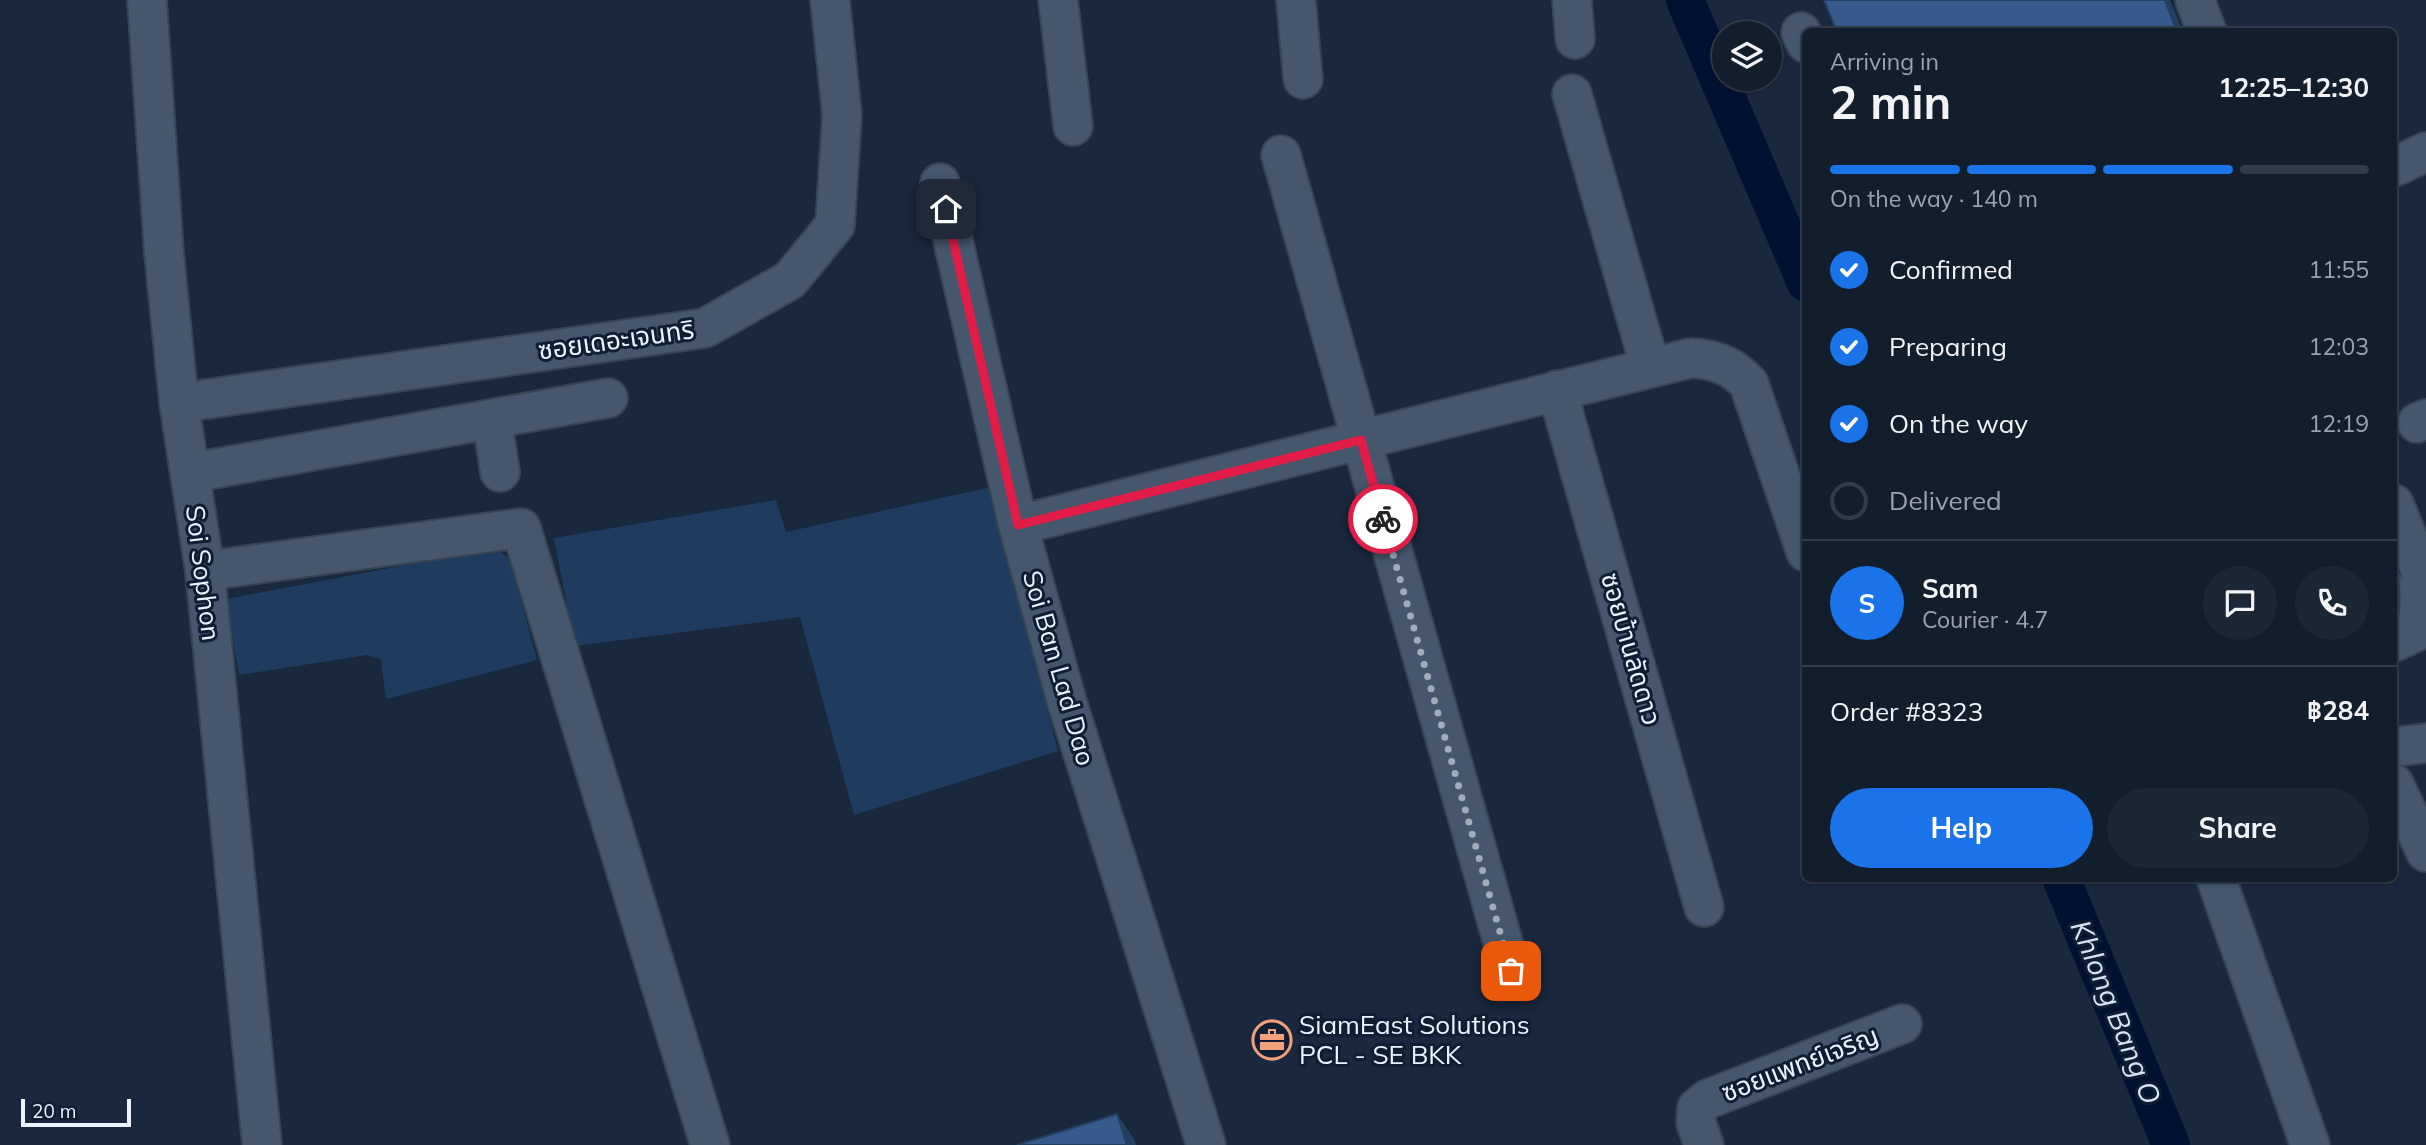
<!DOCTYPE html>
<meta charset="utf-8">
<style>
:root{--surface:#131e2d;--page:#1c2735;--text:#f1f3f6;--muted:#9da2aa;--line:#323c49;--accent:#1a73e8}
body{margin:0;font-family:Mulish,"Noto Sans Thai",sans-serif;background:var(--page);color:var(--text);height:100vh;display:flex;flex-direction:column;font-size:26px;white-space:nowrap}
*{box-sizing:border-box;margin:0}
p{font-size:23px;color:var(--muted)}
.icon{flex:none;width:38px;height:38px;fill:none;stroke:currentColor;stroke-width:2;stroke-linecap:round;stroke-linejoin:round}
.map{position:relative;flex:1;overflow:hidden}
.panel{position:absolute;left:1802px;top:28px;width:595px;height:854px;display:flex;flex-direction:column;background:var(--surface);border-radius:10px;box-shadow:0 2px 5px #0004,0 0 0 2px var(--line)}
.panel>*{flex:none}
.buttons{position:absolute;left:1712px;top:21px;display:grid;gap:14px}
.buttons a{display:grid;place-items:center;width:70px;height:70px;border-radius:50%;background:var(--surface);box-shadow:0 2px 5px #0004,0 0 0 2px var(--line);font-size:35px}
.scale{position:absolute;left:21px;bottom:18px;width:110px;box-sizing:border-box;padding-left:7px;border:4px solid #eaf3fe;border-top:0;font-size:19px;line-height:24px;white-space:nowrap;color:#eaf3fe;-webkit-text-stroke:5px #0f1e32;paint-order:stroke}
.pin{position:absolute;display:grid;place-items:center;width:60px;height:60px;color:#fff;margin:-30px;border-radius:14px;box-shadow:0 4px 10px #0006}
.courier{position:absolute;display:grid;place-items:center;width:70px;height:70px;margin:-35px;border:5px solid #e11d48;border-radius:50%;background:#fff;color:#222;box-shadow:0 2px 9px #0007}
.summary em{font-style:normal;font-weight:700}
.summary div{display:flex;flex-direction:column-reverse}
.summary{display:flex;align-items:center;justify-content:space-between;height:119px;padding:0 28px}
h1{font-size:46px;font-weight:700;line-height:52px}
.bar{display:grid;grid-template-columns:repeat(4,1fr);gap:10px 7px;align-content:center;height:84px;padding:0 28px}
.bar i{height:9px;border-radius:5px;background:var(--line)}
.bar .selected{background:var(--accent)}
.bar p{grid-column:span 4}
.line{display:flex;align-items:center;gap:18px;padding:0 28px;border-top:2px solid var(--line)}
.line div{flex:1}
.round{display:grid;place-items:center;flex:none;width:74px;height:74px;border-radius:37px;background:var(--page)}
ol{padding:0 28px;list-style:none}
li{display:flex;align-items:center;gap:21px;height:77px}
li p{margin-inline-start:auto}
li .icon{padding:7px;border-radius:50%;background:var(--accent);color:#fff;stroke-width:4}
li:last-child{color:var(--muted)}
li i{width:38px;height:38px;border:4px solid var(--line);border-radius:50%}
.action{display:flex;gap:14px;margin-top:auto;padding:14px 28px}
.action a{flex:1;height:80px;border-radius:42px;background:var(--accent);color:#fff;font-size:28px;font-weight:700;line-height:80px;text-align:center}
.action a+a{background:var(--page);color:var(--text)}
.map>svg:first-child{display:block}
.green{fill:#1f3b5f}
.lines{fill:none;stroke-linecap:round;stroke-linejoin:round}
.canal{stroke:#001132;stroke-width:38}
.minor-casing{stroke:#374253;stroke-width:42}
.minor{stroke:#45566d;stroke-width:38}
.wall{fill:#2e4d78}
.shaded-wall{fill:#253f61}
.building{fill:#355a8b;stroke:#253f61;stroke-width:2}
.done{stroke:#a1acba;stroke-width:7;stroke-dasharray:0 12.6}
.route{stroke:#e11d48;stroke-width:9}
.labels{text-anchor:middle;stroke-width:6;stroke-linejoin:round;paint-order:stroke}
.street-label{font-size:26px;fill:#eaf3fe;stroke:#0f1e32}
.poi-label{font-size:26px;fill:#eaf3fe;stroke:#0f1e32;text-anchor:start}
.water-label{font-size:28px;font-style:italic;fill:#d8e4f3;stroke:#0f1e32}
</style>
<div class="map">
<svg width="2426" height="1145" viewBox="0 0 2426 1145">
<rect width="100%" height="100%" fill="#19283c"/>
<!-- green -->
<path class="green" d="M991 487 1058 751 854 815 800 617 575 646 554 538 776 500 786 532Z
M495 548 510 559 537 660 386 699 381 659 367 655 239 675 226 599Z"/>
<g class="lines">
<!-- canal -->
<path class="canal" d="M1685 0 1806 283
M2061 878 2171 1145"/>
<!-- minor casing -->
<g class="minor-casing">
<path id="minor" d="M147 0 164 253 179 403 205 571 262 1145
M1058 0 1073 126
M1296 0 1303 79
M1572 0 1575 39
M2195 0 2207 32
M1801 32 1806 43
M1572 94 1650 366
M1281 155 1511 971
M2394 167 2426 152
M940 183 1018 525 1067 702 1206 1145
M1557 390 1704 907
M179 403 705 328 790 280 835 225 842 115 830 0
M492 419 500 472
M2417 423 2426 419
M190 473 608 398
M2394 504C2414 553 2426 578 2416 632L2394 642
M1018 525 1691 358C1715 359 1733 366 1749 384L1806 552
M205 571 521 528 710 1145
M2394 747 2426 743
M2394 784 2426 852
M2216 878 2310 1145
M1704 1145 1696 1123 1697 1108 1708 1099 1902 1024"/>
</g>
<!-- minor -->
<use href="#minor" class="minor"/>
</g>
<!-- wall -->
<path class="wall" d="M2394 556 2403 578 2394 582Z"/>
<!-- shaded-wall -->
<path class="shaded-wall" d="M2165 0H2170L2183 32H2177Z
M2394 556 2403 578 2394 565Z
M1117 1114 1134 1139 1136 1145H1127Z"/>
<!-- building -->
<path class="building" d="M1824 0H2165L2177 32H1837Z
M1117 1114 1127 1145H1017Z"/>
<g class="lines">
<!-- done -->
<path class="done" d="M1383 519 1511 971"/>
<!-- route -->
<path class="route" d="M946 209 1018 525 1361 440 1383 519"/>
</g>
<!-- icons -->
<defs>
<g id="office-ring" transform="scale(2.0125)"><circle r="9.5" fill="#0f1e32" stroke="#f1a17c" stroke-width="1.5"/><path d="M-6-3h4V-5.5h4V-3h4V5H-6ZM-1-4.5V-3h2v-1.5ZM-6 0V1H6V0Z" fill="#f1a17c"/></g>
</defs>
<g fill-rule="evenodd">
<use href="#office-ring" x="1272" y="1040"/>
</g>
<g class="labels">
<!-- street labels -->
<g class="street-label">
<text transform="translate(616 340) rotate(-8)" y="9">ซอยเดอะเจนทริ</text>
<text transform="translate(203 573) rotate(83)" y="9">Soi Sophon</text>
<text transform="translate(1631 649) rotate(74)" y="9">ซอยบ้านลัดดาว</text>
<text transform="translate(1059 668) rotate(74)" y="9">Soi Ban Lad Dao</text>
<text transform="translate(1800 1064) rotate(-21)" y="9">ซอยแพทย์เจริญ</text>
</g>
<!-- poi labels -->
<g class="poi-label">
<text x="1299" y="1034">SiamEast Solutions<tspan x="1299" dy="30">PCL - SE BKK</tspan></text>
</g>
<!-- water labels -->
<g class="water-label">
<text transform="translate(2116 1012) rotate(68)" y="10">Khlong Bang O</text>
</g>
</g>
</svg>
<div class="buttons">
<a><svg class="icon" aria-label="layers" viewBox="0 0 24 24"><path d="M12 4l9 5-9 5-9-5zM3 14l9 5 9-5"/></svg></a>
</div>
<div class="scale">20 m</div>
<div class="pin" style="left:1511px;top:971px;background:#ea580c"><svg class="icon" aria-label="bag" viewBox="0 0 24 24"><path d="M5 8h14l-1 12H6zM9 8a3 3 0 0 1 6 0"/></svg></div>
<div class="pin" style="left:946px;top:209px;background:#1f2937"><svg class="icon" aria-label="home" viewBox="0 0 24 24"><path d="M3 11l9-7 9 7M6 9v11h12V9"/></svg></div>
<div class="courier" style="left:1383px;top:519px"><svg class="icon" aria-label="bike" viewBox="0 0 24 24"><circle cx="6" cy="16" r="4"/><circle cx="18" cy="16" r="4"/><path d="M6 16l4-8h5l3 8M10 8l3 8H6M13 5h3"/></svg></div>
<section class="panel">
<div class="summary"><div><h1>2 min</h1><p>Arriving in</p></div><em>12:25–12:30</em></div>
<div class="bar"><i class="selected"></i><i class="selected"></i><i class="selected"></i><i></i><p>On the way · 140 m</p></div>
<ol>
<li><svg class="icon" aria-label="check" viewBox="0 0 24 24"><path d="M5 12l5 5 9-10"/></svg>Confirmed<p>11:55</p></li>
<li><svg class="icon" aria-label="check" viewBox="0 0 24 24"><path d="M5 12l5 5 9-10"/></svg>Preparing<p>12:03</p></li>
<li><svg class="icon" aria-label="check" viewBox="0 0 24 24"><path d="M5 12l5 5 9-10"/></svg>On the way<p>12:19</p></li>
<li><i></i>Delivered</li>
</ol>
<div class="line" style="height:126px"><b class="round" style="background:var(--accent);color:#fff">S</b><div><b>Sam</b><p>Courier · 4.7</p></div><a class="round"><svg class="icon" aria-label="chat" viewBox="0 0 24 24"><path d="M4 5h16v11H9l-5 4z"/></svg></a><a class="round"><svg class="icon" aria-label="phone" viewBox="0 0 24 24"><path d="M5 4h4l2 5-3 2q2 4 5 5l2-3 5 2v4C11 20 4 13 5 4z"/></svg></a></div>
<div class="line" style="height:91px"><div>Order #8323</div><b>฿284</b></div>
<div class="action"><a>Help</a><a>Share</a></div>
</section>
</div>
